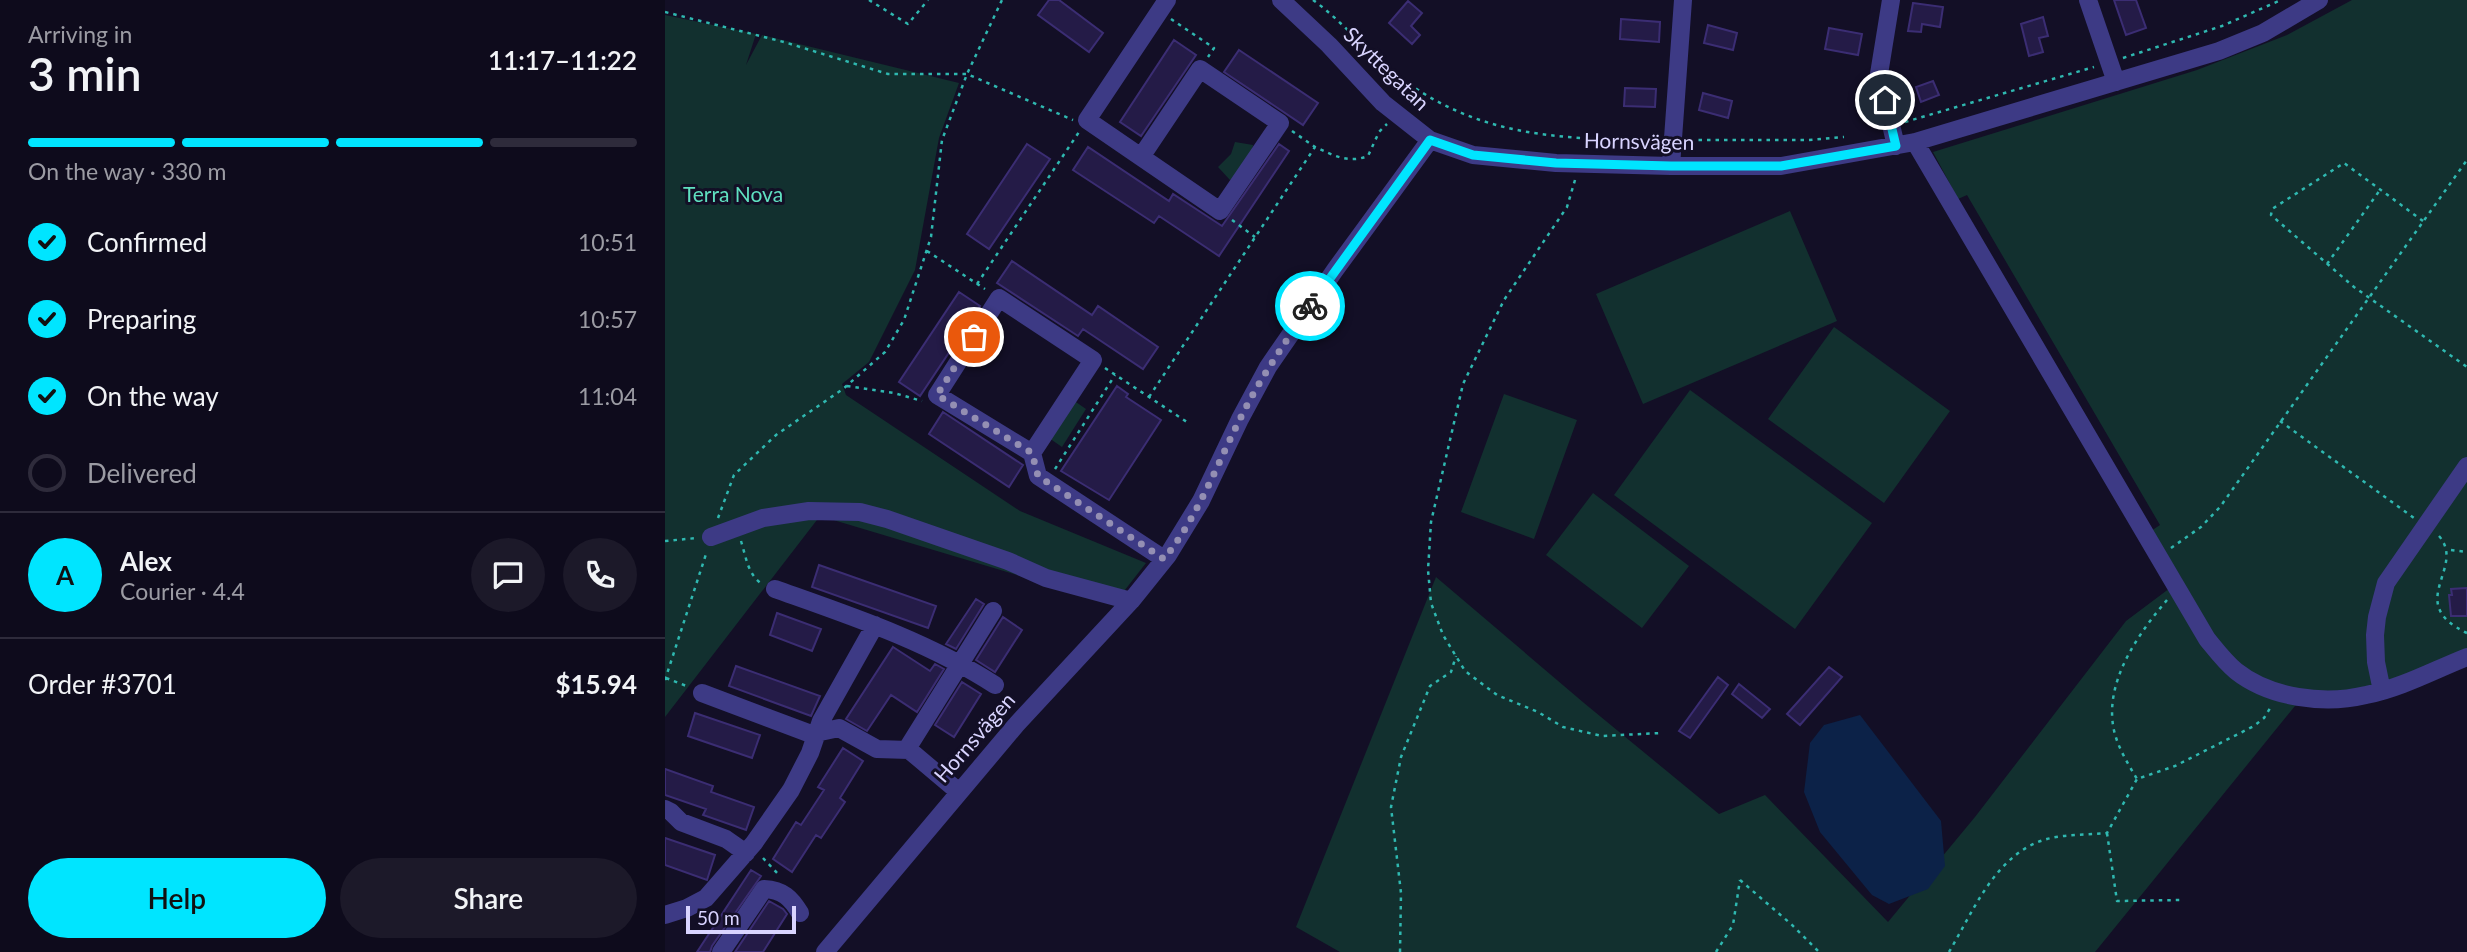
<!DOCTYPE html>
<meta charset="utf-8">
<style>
:root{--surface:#0e0b1c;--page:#1c1929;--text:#f1f3f6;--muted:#9b9ba3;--line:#2e2b3b;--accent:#00e5ff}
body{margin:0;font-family:Lato,sans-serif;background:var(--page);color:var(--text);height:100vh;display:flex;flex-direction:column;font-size:26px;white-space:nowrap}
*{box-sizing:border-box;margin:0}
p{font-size:23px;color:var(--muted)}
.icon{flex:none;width:38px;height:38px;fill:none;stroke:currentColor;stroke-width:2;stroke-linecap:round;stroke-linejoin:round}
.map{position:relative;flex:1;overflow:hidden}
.side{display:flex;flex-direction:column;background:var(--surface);width:665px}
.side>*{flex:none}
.scale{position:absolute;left:21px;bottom:18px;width:110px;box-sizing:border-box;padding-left:7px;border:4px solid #d9d4ff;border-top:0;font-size:19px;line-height:24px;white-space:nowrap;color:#d9d4ff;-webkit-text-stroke:5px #130f26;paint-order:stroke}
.pin{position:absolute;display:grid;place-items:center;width:60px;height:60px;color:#fff;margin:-30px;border:4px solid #fff;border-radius:50%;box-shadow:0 2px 7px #0007}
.courier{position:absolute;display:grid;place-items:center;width:70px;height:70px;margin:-35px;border:5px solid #00e5ff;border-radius:50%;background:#fff;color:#222;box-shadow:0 2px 9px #0007}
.head em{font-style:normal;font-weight:600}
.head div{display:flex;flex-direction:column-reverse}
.head{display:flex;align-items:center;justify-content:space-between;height:119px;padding:0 28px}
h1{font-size:46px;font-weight:600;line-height:52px}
.bar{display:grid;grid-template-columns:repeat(4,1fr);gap:10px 7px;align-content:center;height:84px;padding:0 28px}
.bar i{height:9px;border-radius:5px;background:var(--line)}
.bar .active{background:var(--accent)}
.bar p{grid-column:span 4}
.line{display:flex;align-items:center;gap:18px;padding:0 28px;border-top:2px solid var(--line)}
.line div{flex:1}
.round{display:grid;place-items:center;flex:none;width:74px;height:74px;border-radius:37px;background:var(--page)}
ol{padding:0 28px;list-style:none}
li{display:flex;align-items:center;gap:21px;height:77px}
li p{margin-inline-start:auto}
li .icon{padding:7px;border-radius:50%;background:var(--accent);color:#111;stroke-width:4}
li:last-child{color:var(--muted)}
li i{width:38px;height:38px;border:4px solid var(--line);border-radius:50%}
.cta{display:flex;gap:14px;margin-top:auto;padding:14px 28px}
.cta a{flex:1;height:80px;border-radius:42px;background:var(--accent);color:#111;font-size:28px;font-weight:600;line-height:80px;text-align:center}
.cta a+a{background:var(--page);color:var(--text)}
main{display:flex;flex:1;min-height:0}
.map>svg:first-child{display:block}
.green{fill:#12302f}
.water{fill:#0c2248}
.building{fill:#241b47;stroke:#3b2d73;stroke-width:2}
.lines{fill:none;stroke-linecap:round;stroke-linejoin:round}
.path{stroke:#2fb8b0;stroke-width:2.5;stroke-dasharray:3.5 5;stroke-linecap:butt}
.minor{stroke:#3d3a85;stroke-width:18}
.done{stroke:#948fb3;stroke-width:7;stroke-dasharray:0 12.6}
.route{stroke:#00e5ff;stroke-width:9}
.labels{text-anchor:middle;stroke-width:6;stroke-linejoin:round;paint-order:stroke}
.street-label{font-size:21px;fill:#d9d4ff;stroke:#130f26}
.park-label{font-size:21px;fill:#5fe0c0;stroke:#130f26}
</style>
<main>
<section class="side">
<div class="head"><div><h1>3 min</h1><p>Arriving in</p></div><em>11:17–11:22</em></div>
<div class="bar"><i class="active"></i><i class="active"></i><i class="active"></i><i></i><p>On the way · 330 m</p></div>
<ol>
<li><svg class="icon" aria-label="check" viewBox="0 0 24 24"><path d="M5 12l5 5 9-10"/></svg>Confirmed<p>10:51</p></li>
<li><svg class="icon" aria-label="check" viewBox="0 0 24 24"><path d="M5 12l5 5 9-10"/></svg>Preparing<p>10:57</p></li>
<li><svg class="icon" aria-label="check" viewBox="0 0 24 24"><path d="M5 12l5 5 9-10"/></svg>On the way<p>11:04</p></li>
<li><i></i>Delivered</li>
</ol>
<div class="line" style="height:126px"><b class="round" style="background:var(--accent);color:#111">A</b><div><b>Alex</b><p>Courier · 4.4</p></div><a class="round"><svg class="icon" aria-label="chat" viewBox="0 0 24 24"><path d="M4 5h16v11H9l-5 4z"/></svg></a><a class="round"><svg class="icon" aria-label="phone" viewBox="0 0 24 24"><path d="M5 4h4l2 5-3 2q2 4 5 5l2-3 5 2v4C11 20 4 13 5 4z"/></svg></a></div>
<div class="line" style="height:91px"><div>Order #3701</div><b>$15.94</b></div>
<div class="cta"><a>Help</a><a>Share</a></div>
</section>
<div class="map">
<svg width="1802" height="952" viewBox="0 0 1802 952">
<rect width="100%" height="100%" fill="#130f26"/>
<!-- green -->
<path class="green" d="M1687 0H1802V652L1698 690 1630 706 1430 952H675L631 927 771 577 919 703 1054 814 1100 795 1223 922 1310 817 1461 621 1517 579 1486 531 1495 525 1302 195 1293 199 1268 152 1532 70 1622 35Z
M0 15 91 34 81 65 97 35 294 83 274 138 250 270 204 362 177 384 181 395 355 511 481 563 449 604 155 516 0 717Z
M570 142 588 145C587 157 576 174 565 180L553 167 566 154Z
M1125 211 1172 321 978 404 931 294Z
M1169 327 1285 411 1219 503 1103 419Z
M1025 390 1207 523 1130 629 949 495Z
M839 394 912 420 869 539 796 512Z
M408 400 421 409 397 447 384 438Z
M928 493 1024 566 977 628 881 555Z"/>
<!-- water -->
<path class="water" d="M1195 715 1276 821 1280 866 1263 889 1224 904 1207 895 1155 832 1139 792 1145 743 1159 725Z"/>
<!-- building -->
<path class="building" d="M384 0H394L438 33 424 52 373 15Z
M1449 0H1471L1481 28 1461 35Z
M743 1 757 13 746 26 755 35 747 44 724 23Z
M1248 3 1278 7 1275 27 1257 24 1256 32 1243 31Z
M1378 17 1383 36 1374 38 1378 52 1364 56 1356 24Z
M956 19 995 22 994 42 955 39Z
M1043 25 1072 33 1068 50 1039 43Z
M1164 28 1197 34 1193 55 1160 49Z
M509 40 531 55 476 136 455 122Z
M574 50 653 103 638 125 559 72Z
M1268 81 1274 95 1256 102 1251 87Z
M960 88 991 89 990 107 959 106Z
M1038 93 1067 101 1063 118 1034 110Z
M362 144 385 159 324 249 302 234Z
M614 144 624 151 554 256 494 216 489 223 408 170 423 147 504 201 508 194 557 226Z
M347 261 427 315 433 306 493 347 478 369 418 329 413 336 332 283Z
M294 292 315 306 255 396 234 382Z
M452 386 463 394 461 397 496 420 444 500 396 471Z
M278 412 358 465 344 487 264 434Z
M154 565 271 606 263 628 147 587Z
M1802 588V616H1786L1784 595H1787L1786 589Z
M311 599 319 604 291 649 281 644Z
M112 613 156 629 147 651 105 635Z
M338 617 357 630 330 672 311 660Z
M228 647 265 671 270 664 279 669 252 712 226 695 202 731 181 719Z
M71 666 155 696 146 716 64 686Z
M1164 667 1177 677 1135 725 1122 714Z
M1053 677 1063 685 1025 738 1014 731Z
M297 682 316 694 289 737 270 725Z
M1074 684 1105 709 1097 718 1067 694Z
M30 713 95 735 87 758 23 736Z
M178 748 198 761 175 798 180 802 156 838 151 835 127 872 108 859 131 822 136 825 159 790 153 787Z
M0 769 48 786 46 792 89 807 81 830 38 815 41 809 0 795Z
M0 838 50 855 42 880 0 865Z
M86 870 96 876 94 879 47 946 45 952H32Z
M104 901 118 909 122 914 98 952H70Z"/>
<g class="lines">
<!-- path -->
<path class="path" d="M204 0 243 24 263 0
M648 0C677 21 700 50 728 72 810 137 890 139 990 140
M0 12 119 42 223 74H302L408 120
M506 19 549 48 543 57
M1458 58 1557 26 1616 0
M742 100 750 89
M1240 122 1429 67
M627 131 650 147
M1025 140H1144L1179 137
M910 180 902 207 839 300 798 384 766 522 763 570 766 603 778 635 800 671 832 695 873 712 898 727 937 736 996 733
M567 220 590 237
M1758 221 1679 163 1607 209 1606 215 1689 287 1802 367
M262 251 320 289
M1662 264 1715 190
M312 284 414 132
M440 368 525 424
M182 386 229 393 257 401
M484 397 650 147C668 155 683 164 703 156L714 132 722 124
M1615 421 1749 518
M390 469 450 375
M53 518 69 475 111 435 178 389 220 352 239 320 266 237 277 140 302 74 337 0
M1774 536C1802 568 1738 603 1802 633
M0 541 32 538
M76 541C81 557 83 575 97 584
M1506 548 1536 527 1555 507 1802 160
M1786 550 1802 552
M1502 600C1474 633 1441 679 1448 725 1451 745 1462 762 1472 779L1510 766 1589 726 1599 718 1607 705
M1 678 24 687
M0 680 42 551
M1442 833 1452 901 1518 900
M98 858 113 874
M1075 880 1126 924 1154 952
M735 952 736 893 726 807 736 757 765 686 786 672 791 656
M1051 952 1068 925 1075 880
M1284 952C1309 910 1331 853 1382 839 1401 834 1423 835 1442 833L1472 779"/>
<!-- minor -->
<path class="minor" d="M616 0 664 45 718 103 765 140
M1226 0 1214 74 1231 146
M1423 0 1451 82
M535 69 615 123 555 211 476 157Z
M1250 142 1542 639C1551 650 1560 662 1571 671 1605 698 1659 705 1701 695 1736 688 1769 670 1802 657
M476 157 422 120 502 0
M1006 166 1018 0
M367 453 272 395 334 298 428 360 367 453 373 476 499 559
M46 537 98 518 144 511 195 512 222 519 343 561 381 578 466 601
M110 589C186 616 262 641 330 685
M1717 691 1711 662 1710 635 1712 617 1721 583 1802 466
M37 693 146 734 174 728 212 749 244 750
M294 792 244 750 245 744 328 611
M0 809 6 812 16 822 61 839 81 853
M0 915 22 908 41 898 89 843 126 790 145 753 156 721 210 625
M56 952 99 889C118 890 126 898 135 913
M160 952 351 725 466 601 503 555 536 501 575 419 603 367 670 270 765 140 808 155 891 163 1006 166H1116L1250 142 1554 51 1598 33 1654 0"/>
</g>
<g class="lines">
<!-- done -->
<path class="done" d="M309 337 272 395 367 453 373 476 499 559C532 518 551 467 574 421 594 380 619 344 645 306"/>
<!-- route -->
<path class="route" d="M645 306 765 140 808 155 891 163 1006 166H1116L1231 146 1220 100"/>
</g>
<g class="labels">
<!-- street labels -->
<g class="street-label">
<text transform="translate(721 69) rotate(44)" y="7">Skyttegatan</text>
<text transform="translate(974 142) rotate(1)" y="7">Hornsvägen</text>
<text transform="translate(310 738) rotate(-49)" y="7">Hornsvägen</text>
</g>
<!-- park labels -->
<g class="park-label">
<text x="68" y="202">Terra Nova</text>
</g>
</g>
</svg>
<div class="scale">50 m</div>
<div class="pin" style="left:309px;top:337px;background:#ea580c"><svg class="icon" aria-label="bag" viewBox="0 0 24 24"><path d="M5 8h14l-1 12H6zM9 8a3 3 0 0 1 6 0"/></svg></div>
<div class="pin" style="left:1220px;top:100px;background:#1f2937"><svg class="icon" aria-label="home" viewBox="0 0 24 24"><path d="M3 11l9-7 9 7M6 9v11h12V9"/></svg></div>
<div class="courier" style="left:645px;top:306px"><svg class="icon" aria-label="bike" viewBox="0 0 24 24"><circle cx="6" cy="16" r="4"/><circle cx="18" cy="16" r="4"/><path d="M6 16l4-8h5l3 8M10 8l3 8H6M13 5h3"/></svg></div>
</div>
</main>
